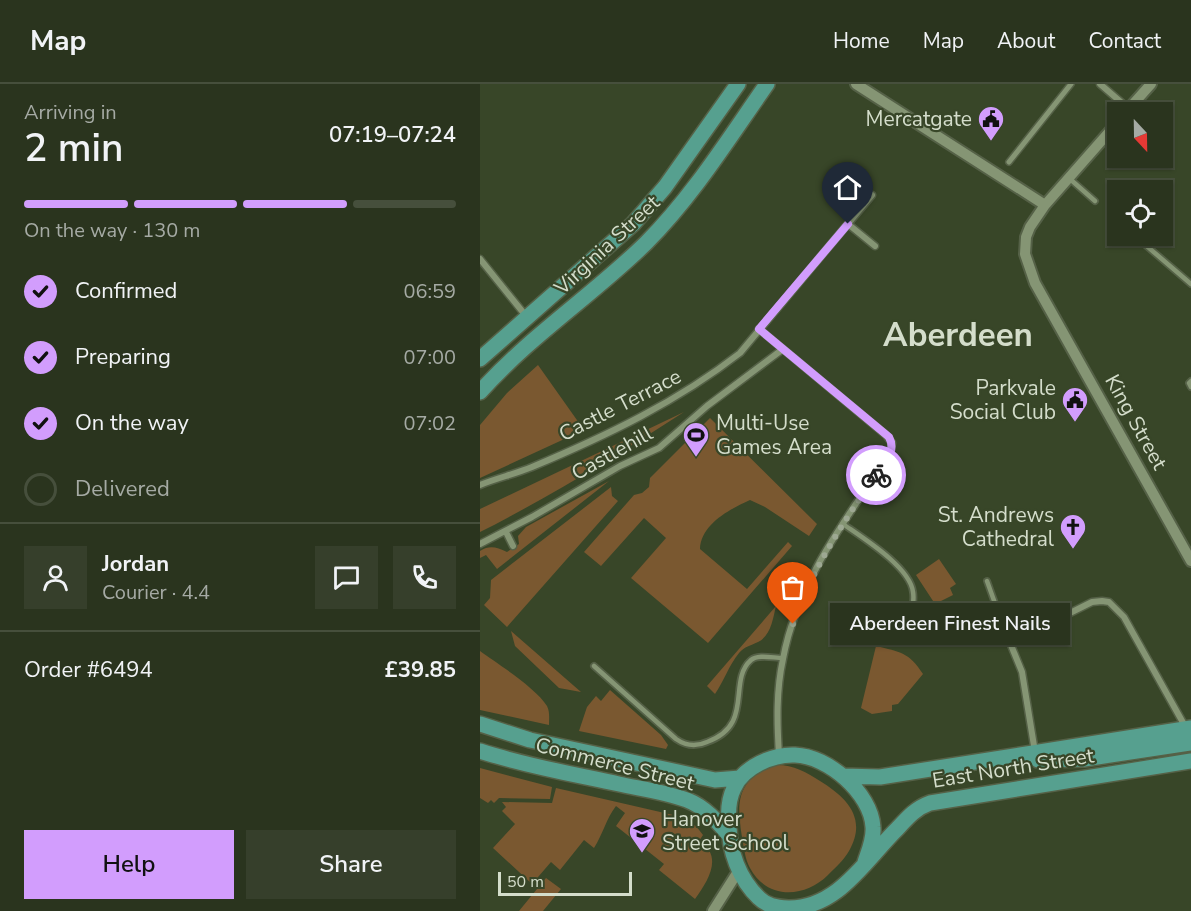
<!DOCTYPE html>
<meta charset="utf-8">
<style>
:root{--surface:#2a341e;--page:#363f2b;--text:#f1f3f6;--muted:#a5aaa4;--line:#464f3c;--accent:#d29dfd}
body{margin:0;font-family:"Nunito Sans",sans-serif;background:var(--page);color:var(--text);height:100vh;display:flex;flex-direction:column;font-size:22px;white-space:nowrap}
*{box-sizing:border-box;margin:0}
p{font-size:20px;color:var(--muted)}
.icon{flex:none;width:33px;height:33px;fill:none;stroke:currentColor;stroke-width:2;stroke-linecap:round;stroke-linejoin:round}
.map{position:relative;flex:1;overflow:hidden}
.panel{display:flex;flex-direction:column;background:var(--surface);width:480px}
.panel>*{flex:none}
.needle{width:39px;rotate:158deg}
.buttons{position:absolute;left:627px;top:18px;display:grid;gap:12px}
.buttons a{display:grid;place-items:center;width:66px;height:66px;border-radius:0px;background:var(--surface);box-shadow:0 2px 4px #0004,0 0 0 2px var(--line);font-size:30px}
.scale{position:absolute;left:18px;bottom:15px;width:134px;box-sizing:border-box;padding-left:6px;border:3px solid #d4ddcb;border-top:0;font-size:16px;line-height:21px;white-space:nowrap;color:#d4ddcb;-webkit-text-stroke:4px #384628;paint-order:stroke}
.pin{position:absolute;display:grid;place-items:center;width:51px;height:51px;color:#fff;margin:-62px -26px;border-radius:50% 50% 50% 0;rotate:-45deg;box-shadow:0 0 6px #0007}
.pin .icon{rotate:45deg}
.courier{position:absolute;display:grid;place-items:center;width:60px;height:60px;margin:-30px;border:4px solid #d29dfd;border-radius:50%;background:#fff;color:#222;box-shadow:0 2px 8px #0007}
.bubble{position:absolute;height:42px;border-radius:0px;background:var(--surface);box-shadow:0 2px 4px #0004,0 0 0 2px var(--line);font-size:20px;font-weight:600;line-height:42px;text-align:center}
.head em{font-style:normal;font-weight:600}
.head div{display:flex;flex-direction:column-reverse}
.head{display:flex;align-items:center;justify-content:space-between;height:102px;padding:0 24px}
h1{font-size:39px;font-weight:600;line-height:45px}
.bar{display:grid;grid-template-columns:repeat(4,1fr);gap:9px 6px;align-content:center;height:72px;padding:0 24px}
.bar i{height:8px;border-radius:4px;background:var(--line)}
.bar .active{background:var(--accent)}
.bar p{grid-column:span 4}
.line{display:flex;align-items:center;gap:15px;padding:0 24px;border-top:2px solid var(--line)}
.line div{flex:1}
.round{display:grid;place-items:center;flex:none;width:63px;height:63px;border-radius:0px;background:var(--page)}
ol{padding:0 24px;list-style:none}
li{display:flex;align-items:center;gap:18px;height:66px}
li p{margin-inline-start:auto}
li .icon{padding:6px;border-radius:50%;background:var(--accent);color:#111;stroke-width:4}
li:last-child{color:var(--muted)}
li i{width:33px;height:33px;border:3px solid var(--line);border-radius:50%}
.cta{display:flex;gap:12px;margin-top:auto;padding:12px 24px}
.cta a{flex:1;height:69px;border-radius:0px;background:var(--accent);color:#111;font-size:24px;font-weight:600;line-height:69px;text-align:center}
.cta a+a{background:var(--page);color:var(--text)}
header{display:flex;align-items:center;gap:36px;box-sizing:border-box;height:84px;padding:0 30px;background:var(--surface);border-bottom:2px solid var(--line)}
header strong{font-size:28px}
nav{display:flex;gap:33px;margin-inline-start:auto;font-size:21px}
main{display:flex;flex:1;min-height:0}
.map>svg:first-child{display:block}
.green{fill:#7a5830}
.lines{fill:none;stroke-linecap:round;stroke-linejoin:round}
.service-casing{stroke:#556147;stroke-width:8}
.pedestrian-casing{stroke:#556147;stroke-width:8}
.minor-casing{stroke:#556147;stroke-width:9}
.tertiary-casing{stroke:#556147;stroke-width:14}
.primary-casing{stroke:#556147;stroke-width:18}
.service{stroke:#859574;stroke-width:4.5}
.pedestrian{stroke:#859574;stroke-width:5}
.minor{stroke:#859574;stroke-width:6}
.tertiary{stroke:#859574;stroke-width:10}
.primary{stroke:#56a08f;stroke-width:15}
.done{stroke:#9da892;stroke-width:6;stroke-dasharray:0 10.8}
.route{stroke:#d29dfd;stroke-width:8}
.labels{text-anchor:middle;stroke-width:4.5;stroke-linejoin:round;paint-order:stroke}
.poi-label{font-size:21px;fill:#d4ddcb;stroke:#384628;text-anchor:end}
.street-label{font-size:21px;fill:#d4ddcb;stroke:#384628}
.town-label{font-size:33px;font-weight:bold;fill:#d4ddcb;stroke:#384628}
</style>
<header>
<strong>Map</strong>
<nav><a>Home</a><a>Map</a><a>About</a><a>Contact</a></nav>
</header>
<main>
<section class="panel">
<div class="head"><div><h1>2 min</h1><p>Arriving in</p></div><em>07:19–07:24</em></div>
<div class="bar"><i class="active"></i><i class="active"></i><i class="active"></i><i></i><p>On the way · 130 m</p></div>
<ol>
<li><svg class="icon" aria-label="check" viewBox="0 0 24 24"><path d="M5 12l5 5 9-10"/></svg>Confirmed<p>06:59</p></li>
<li><svg class="icon" aria-label="check" viewBox="0 0 24 24"><path d="M5 12l5 5 9-10"/></svg>Preparing<p>07:00</p></li>
<li><svg class="icon" aria-label="check" viewBox="0 0 24 24"><path d="M5 12l5 5 9-10"/></svg>On the way<p>07:02</p></li>
<li><i></i>Delivered</li>
</ol>
<div class="line" style="height:108px"><a class="round"><svg class="icon" aria-label="person" viewBox="0 0 24 24"><circle cx="12" cy="8" r="4"/><path d="M4 21q1-7 8-7t8 7"/></svg></a><div><b>Jordan</b><p>Courier · 4.4</p></div><a class="round"><svg class="icon" aria-label="chat" viewBox="0 0 24 24"><path d="M4 5h16v11H9l-5 4z"/></svg></a><a class="round"><svg class="icon" aria-label="phone" viewBox="0 0 24 24"><path d="M5 4h4l2 5-3 2q2 4 5 5l2-3 5 2v4C11 20 4 13 5 4z"/></svg></a></div>
<div class="line" style="height:78px"><div>Order #6494</div><b>£39.85</b></div>
<div class="cta"><a>Help</a><a>Share</a></div>
</section>
<div class="map">
<svg width="711" height="827" viewBox="0 0 711 827">
<rect width="100%" height="100%" fill="#384628"/>
<!-- green -->
<path class="green" d="M58 281 104 346 0 394V341L27 309Z
M204 328C138 371 71 412 0 448V425Z
M230 334 337 440 329 452 285 423 270 416C250 425 221 440 220 465L267 505 308 458 312 462 228 559 151 494 186 454 164 434 121 482 104 468 154 411 162 409 169 403 170 394Z
M129 397 17 485 6 471 0 474V467C10 461 16 463 27 468L39 460 38 452 46 443Z
M131 403 132 412 138 417 27 543 4 521 10 514 11 496Z
M459 475 476 500 470 504 473 511 455 520 436 491Z
M296 522C293 534 291 552 278 558 270 562 265 562 259 569 249 581 244 597 235 610L227 602Z
M31 547 101 608 79 604 35 562Z
M396 562C420 568 429 568 443 590L418 620 412 621V627L392 630 381 624Z
M0 567C18 580 56 604 67 622 70 628 69 635 69 641L0 626Z
M130 606 181 651 188 661 186 665 99 647 107 623 116 612 121 617Z
M297 681C314 681 326 688 340 697 366 713 388 734 369 767 364 776 355 784 348 791 325 814 287 816 270 784 265 775 264 764 262 753 256 717 257 694 297 681Z
M0 684 72 703 70 715 19 714 14 719 11 716 8 719 0 714Z
M76 704 202 733 216 742 223 751 219 757C244 772 228 797 215 815L179 786 184 780 136 742 145 729 136 722C126 735 123 750 114 764L104 756 80 786 71 778 52 800 13 764 35 740 22 727 26 723 22 718 72 719Z
M66 794 81 805 63 827H39Z"/>
<g class="lines">
<!-- service casing -->
<g class="service-casing">
<path id="service" d="M590 95 615 117
M636 135 638 136
M655 152 711 200
M711 297 709 299 711 303
M363 440C383 454 430 483 433 508 435 519 431 531 429 541
M507 497 522 539
M114 582 196 655C206 662 216 663 227 658 275 641 247 597 271 576 278 570 293 574 303 574"/>
</g>
<!-- pedestrian casing -->
<g class="pedestrian-casing">
<path id="pedestrian" d="M529 78 591 0"/>
</g>
<!-- minor casing -->
<g class="minor-casing">
<path id="minor" d="M620 0 649 25
M368 140 395 162
M0 175 46 232
M279 245 406 351 412 359 410 370C367 433 317 498 303 575 296 607 297 639 299 671
M0 401C17 394 35 390 52 383 126 352 197 318 260 269L392 111
M26 448 33 462
M0 460 52 433 140 382 179 364 227 322 303 265
M522 539 542 588 555 668
M530 559 612 518 622 517 629 518 644 533 706 644"/>
</g>
<!-- tertiary casing -->
<g class="tertiary-casing">
<path id="tertiary" d="M376 0 565 121
M646 28 671 0
M638 38 565 121 550 143 546 153 545 170 555 199 711 477
M233 827 259 786"/>
</g>
<!-- primary casing -->
<g class="primary-casing">
<path id="primary" d="M0 275 153 140 185 103 258 0
M0 308C50 252 113 211 166 159 213 112 249 54 287 0
M0 640 50 656 235 696 260 694
M0 667C46 682 93 690 139 700 162 705 185 708 207 716 225 723 237 737 249 751
M558 676 604 675 711 659
M363 692 400 693 711 644
M385 778C389 766 394 755 393 743 391 709 348 672 315 671 293 670 263 683 254 704 249 714 248 729 249 740 249 767 259 795 279 814 287 822 296 823 308 824 358 825 386 775 418 744 428 733 436 724 450 719L711 677"/>
</g>
<!-- service -->
<use href="#service" class="service"/>
<!-- pedestrian -->
<use href="#pedestrian" class="pedestrian"/>
<!-- minor -->
<use href="#minor" class="minor"/>
<!-- tertiary -->
<use href="#tertiary" class="tertiary"/>
<!-- primary -->
<use href="#primary" class="primary"/>
</g>
<g class="lines">
<!-- done -->
<path class="done" d="M313 540C333 484 362 440 396 391"/>
<!-- route -->
<path class="route" d="M368 140 279 245 409 353C417 368 404 379 396 391"/>
</g>
<!-- icons -->
<defs>
<g id="civic-pin" transform="scale(1.35)"><path d="M0 17L-7.5 6A9.5 9.5 0 1 1 7.5 6Z" fill="#d29dfd" stroke="#384628"/><path d="M-.6-6.5H3V-4.5H.6V-3L4-1V1h2V6H-6V1h2V-1L-.6-3ZM-1.2 2.5V6h2.4V2.5Z" fill="#111"/></g>
<g id="stadium-pin" transform="scale(1.35)"><path d="M0 17L-7.5 6A9.5 9.5 0 1 1 7.5 6Z" fill="#d29dfd" stroke="#384628"/><path d="M0-5a6.5 5 0 1 0 0 10a6.5 5 0 1 0 0-10ZM-3.5-1.8h7v3.6h-7Z" fill="#111"/></g>
<g id="church-pin" transform="scale(1.35)"><path d="M0 17L-7.5 6A9.5 9.5 0 1 1 7.5 6Z" fill="#d29dfd" stroke="#384628"/><path d="M-1.2-6h2.4v3.5h3.3v2.4h-3.3V6h-2.4V-.1h-3.3v-2.4h3.3Z" fill="#111"/></g>
<g id="school-pin" transform="scale(1.35)"><path d="M0 17L-7.5 6A9.5 9.5 0 1 1 7.5 6Z" fill="#d29dfd" stroke="#384628"/><path d="M0-5L7-2L0 1L-7-2ZM-4 1L0 2.5L4 1V4Q0 6-4 4Z" fill="#111"/></g>
</defs>
<g fill-rule="evenodd">
<use href="#civic-pin" x="511" y="35"/>
<use href="#civic-pin" x="595" y="316"/>
<use href="#stadium-pin" x="216" y="351"/>
<use href="#church-pin" x="593" y="443"/>
<use href="#school-pin" x="162" y="747"/>
</g>
<g class="labels">
<!-- poi labels -->
<g class="poi-label">
<text x="492" y="42">Mercatgate</text>
<text x="576" y="311">Parkvale<tspan x="576" dy="24">Social Club</tspan></text>
<text x="236" y="346" text-anchor="start">Multi-Use<tspan x="236" dy="24">Games Area</tspan></text>
<text x="574" y="438">St. Andrews<tspan x="574" dy="24">Cathedral</tspan></text>
<text x="182" y="742" text-anchor="start">Hanover<tspan x="182" dy="24">Street School</tspan></text>
</g>
<!-- street labels -->
<g class="street-label">
<text transform="translate(127 161) rotate(-43)" y="7">Virginia Street</text>
<text transform="translate(140 321) rotate(-27)" y="7">Castle Terrace</text>
<text transform="translate(656 338) rotate(61)" y="7">King Street</text>
<text transform="translate(132 369) rotate(-29)" y="7">Castlehill</text>
<text transform="translate(135 680) rotate(14)" y="7">Commerce Street</text>
<text transform="translate(533 684) rotate(-9)" y="7">East North Street</text>
</g>
<!-- town labels -->
<g class="town-label">
<text x="478" y="262">Aberdeen</text>
</g>
</g>
</svg>
<div class="buttons">
<a><svg class="needle" viewBox="-14 -14 28 28"><path d="M0-13l5 13h-10z" fill="#e53935"/><path d="M0 13l5-13h-10z" fill="#a5aaa4"/></svg></a>
<a><svg class="icon" aria-label="locate" viewBox="0 0 24 24"><circle cx="12" cy="12" r="6"/><path d="M12 2v4M12 18v4M2 12h4M18 12h4"/></svg></a>
</div>
<div class="scale">50 m</div>
<div class="pin" style="left:313px;top:540px;background:#ea580c"><svg class="icon" aria-label="bag" viewBox="0 0 24 24"><path d="M5 8h14l-1 12H6zM9 8a3 3 0 0 1 6 0"/></svg></div>
<div class="pin" style="left:368px;top:140px;background:#1f2937"><svg class="icon" aria-label="home" viewBox="0 0 24 24"><path d="M3 11l9-7 9 7M6 9v11h12V9"/></svg></div>
<div class="courier" style="left:396px;top:391px"><svg class="icon" aria-label="bike" viewBox="0 0 24 24"><circle cx="6" cy="16" r="4"/><circle cx="18" cy="16" r="4"/><path d="M6 16l4-8h5l3 8M10 8l3 8H6M13 5h3"/></svg></div>
<div class="bubble" style="left:350px;top:519px;width:240px">Aberdeen Finest Nails</div>
</div>
</main>
